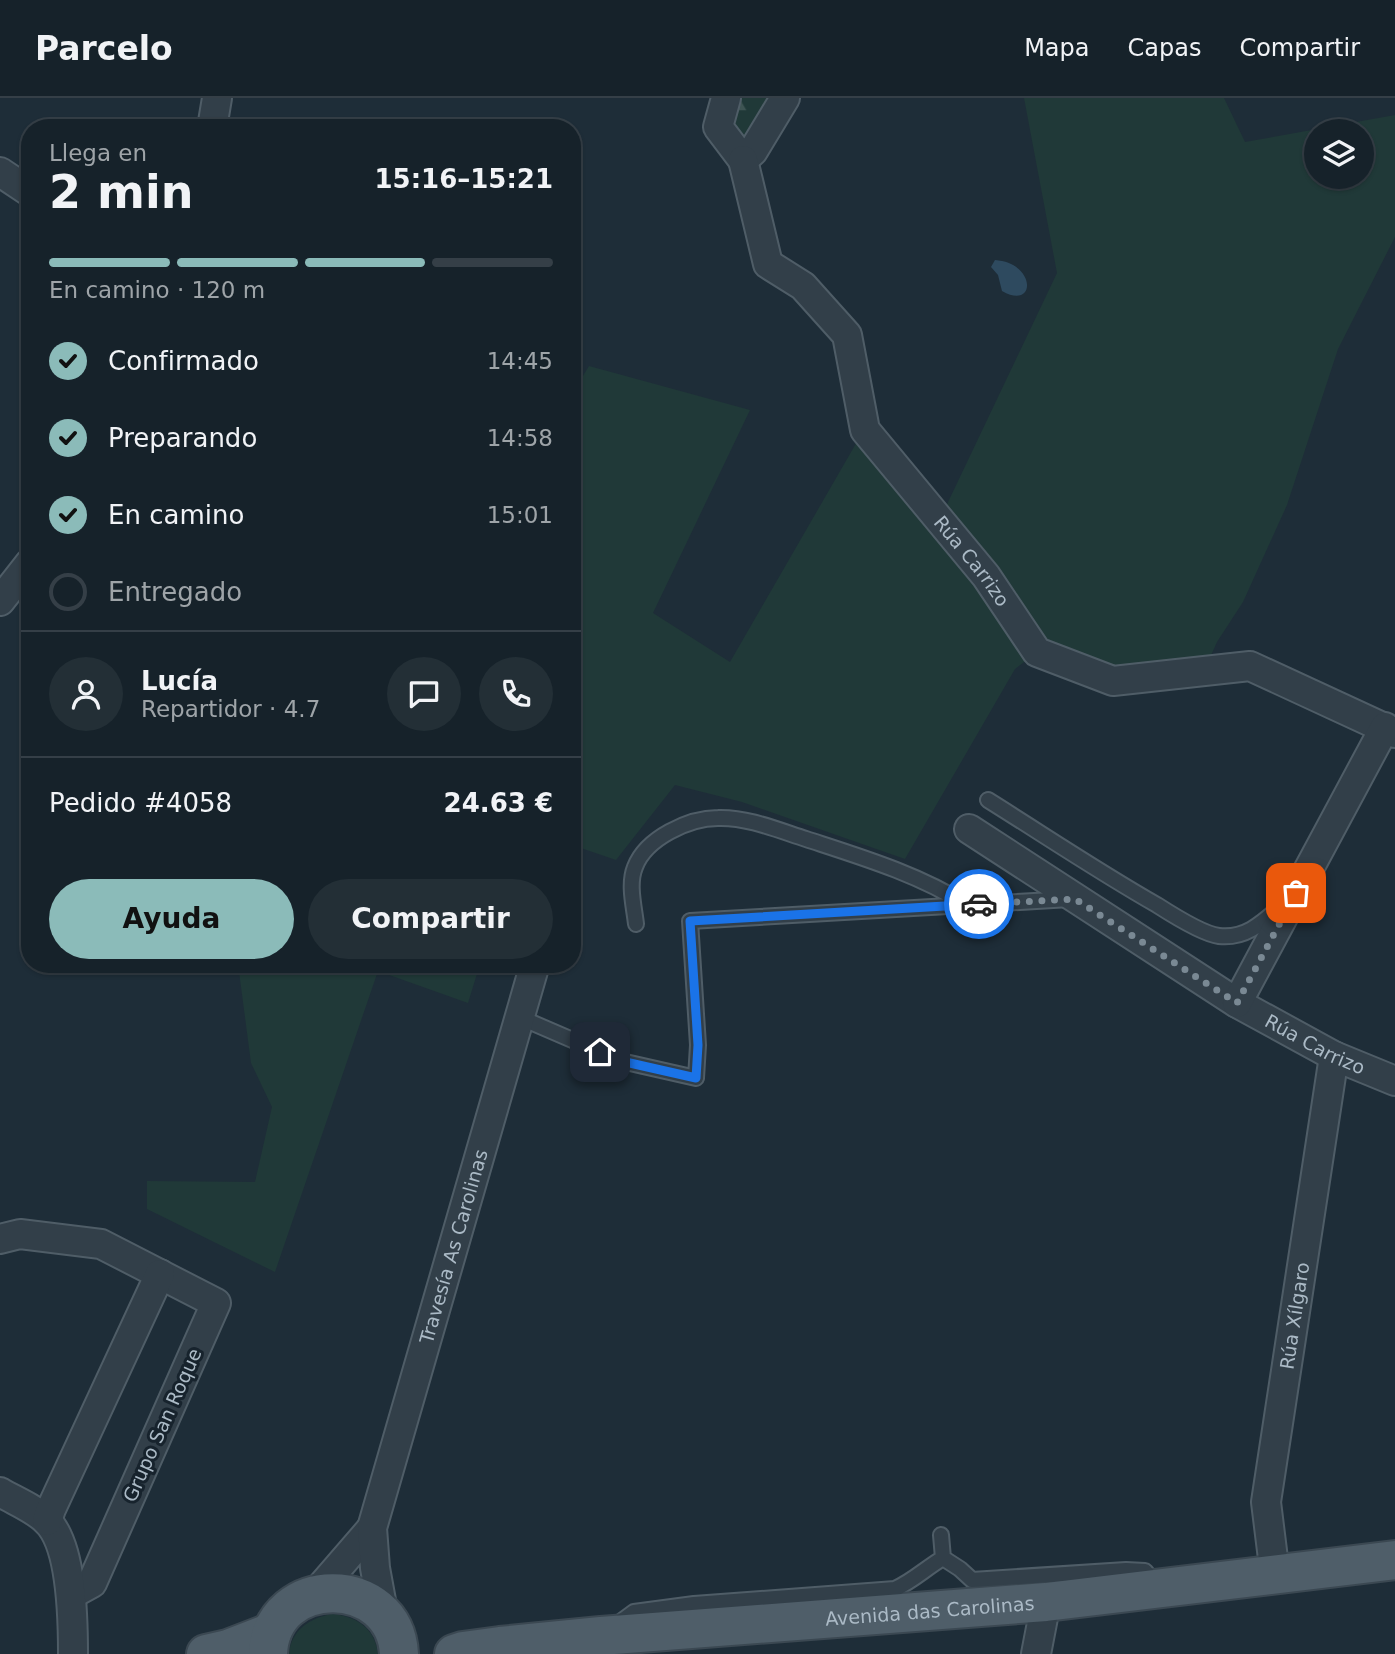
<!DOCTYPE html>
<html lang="es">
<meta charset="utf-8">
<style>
:root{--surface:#16222a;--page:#232f36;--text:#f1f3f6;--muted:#9ea4a8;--line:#353f47;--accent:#8bbbb9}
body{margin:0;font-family:"DejaVu Sans",sans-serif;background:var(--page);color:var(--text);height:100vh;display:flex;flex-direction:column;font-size:26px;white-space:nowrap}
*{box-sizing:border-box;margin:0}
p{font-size:23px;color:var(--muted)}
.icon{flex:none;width:38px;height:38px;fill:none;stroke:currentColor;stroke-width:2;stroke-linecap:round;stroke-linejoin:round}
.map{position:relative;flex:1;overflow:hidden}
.sheet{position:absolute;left:21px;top:21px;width:560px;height:854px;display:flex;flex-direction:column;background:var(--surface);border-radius:28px;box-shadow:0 2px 5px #0004,0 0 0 2px var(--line)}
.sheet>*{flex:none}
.buttons{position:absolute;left:1304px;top:21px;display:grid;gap:14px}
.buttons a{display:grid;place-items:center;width:70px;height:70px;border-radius:50%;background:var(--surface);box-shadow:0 2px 5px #0004,0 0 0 2px var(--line);font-size:35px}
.pin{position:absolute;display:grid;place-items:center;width:60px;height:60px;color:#fff;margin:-30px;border-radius:14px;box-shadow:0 4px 10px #0006}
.courier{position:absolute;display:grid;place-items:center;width:70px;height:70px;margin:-35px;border:5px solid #1a73e8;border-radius:50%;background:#fff;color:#222;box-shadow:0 2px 9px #0007}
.headline em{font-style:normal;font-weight:600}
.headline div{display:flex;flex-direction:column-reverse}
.headline{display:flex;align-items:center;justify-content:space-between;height:119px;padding:0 28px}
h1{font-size:46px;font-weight:600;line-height:52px}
.bar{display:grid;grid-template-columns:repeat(4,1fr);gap:10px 7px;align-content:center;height:84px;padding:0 28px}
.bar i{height:9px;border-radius:5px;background:var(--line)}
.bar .current{background:var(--accent)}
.bar p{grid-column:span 4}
.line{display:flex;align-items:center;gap:18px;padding:0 28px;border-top:2px solid var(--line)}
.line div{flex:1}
.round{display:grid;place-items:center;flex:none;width:74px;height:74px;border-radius:37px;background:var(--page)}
ol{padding:0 28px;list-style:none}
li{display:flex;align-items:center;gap:21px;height:77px}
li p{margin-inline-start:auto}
li .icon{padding:7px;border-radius:50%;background:var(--accent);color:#111;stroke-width:4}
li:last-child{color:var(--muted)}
li i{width:38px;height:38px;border:4px solid var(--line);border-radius:50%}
.cta{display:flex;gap:14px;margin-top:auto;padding:14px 28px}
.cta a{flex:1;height:80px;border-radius:42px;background:var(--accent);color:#111;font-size:28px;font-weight:600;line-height:80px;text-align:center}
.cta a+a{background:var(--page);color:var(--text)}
header{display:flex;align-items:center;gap:42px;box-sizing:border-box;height:98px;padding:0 35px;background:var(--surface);border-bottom:2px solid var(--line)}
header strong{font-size:33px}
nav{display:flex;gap:38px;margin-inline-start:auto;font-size:24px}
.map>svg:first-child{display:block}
.green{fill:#203938;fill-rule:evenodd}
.forest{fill:url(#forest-firs)}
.water{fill:#2e4a5f}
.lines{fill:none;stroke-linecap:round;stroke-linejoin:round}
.lane-casing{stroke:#4f5d67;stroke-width:18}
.street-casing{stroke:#4f5d67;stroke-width:32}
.primary-casing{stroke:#3b4852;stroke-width:42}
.lane{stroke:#323f49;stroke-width:14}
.street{stroke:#323f49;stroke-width:28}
.primary{stroke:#4f5e69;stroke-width:38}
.done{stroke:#7a8994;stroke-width:7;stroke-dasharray:0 12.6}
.route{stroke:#1a73e8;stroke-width:9}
.labels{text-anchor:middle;stroke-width:6;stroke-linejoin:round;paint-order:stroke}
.street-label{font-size:19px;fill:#abbac6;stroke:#17232d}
</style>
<header>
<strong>Parcelo</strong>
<nav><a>Mapa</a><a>Capas</a><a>Compartir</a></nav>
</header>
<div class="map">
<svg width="1395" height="1556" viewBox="0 0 1395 1556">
<defs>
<pattern id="forest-firs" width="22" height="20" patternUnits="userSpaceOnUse" patternTransform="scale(1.75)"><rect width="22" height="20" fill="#203938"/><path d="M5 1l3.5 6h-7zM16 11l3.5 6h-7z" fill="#3e5453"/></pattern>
</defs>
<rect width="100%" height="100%" fill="#1e2d38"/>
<!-- green -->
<path class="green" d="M1024 0H1224L1245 44 1395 17V139L1338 251 1287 407 1243 504 1217 544 1204 573 1113 583 1037 554 1015 571 905 761 742 704 675 687 616 762 572 747V296L589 268 750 312 653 515 730 564 858 342 940 421 1057 175ZM1316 33H1362V79H1316Z
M238 866H480L468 905 378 873 275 1174 147 1111V1083L255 1084 272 1009 251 965Z
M332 1516C356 1518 375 1530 378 1556H289C291 1532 310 1520 332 1516Z"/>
<!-- forest -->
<path class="forest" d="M726 0H785L743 62Z"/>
<!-- water -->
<path class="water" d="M995 162C1037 165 1036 213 1002 193L998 177 991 169Z"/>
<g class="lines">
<!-- lane casing -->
<g class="lane-casing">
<path id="lane" d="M988 702C1044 737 1099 774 1157 807 1171 816 1203 836 1219 838 1245 841 1262 825 1279 810
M636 826C634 808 628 786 635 769 646 740 689 720 718 720 747 719 778 732 806 741 861 759 918 776 967 807
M519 919 621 963 696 980 698 947 690 823 1070 801
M941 1437 943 1460
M615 1528 634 1514 694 1506 895 1491C913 1483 926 1470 943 1460L960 1471 972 1482 1126 1472 1145 1473 1155 1485"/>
</g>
<!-- street casing -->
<g class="street-casing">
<g id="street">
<path d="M726 0 718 29 743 62 753 53 785 0"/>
<path d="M212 30 217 0"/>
<path id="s1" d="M743 62 768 166 803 188 847 237 865 332 986 478 1037 554 1113 583 1250 568 1395 635"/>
<path d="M0 74 30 94"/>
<path d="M0 503 30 465"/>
<path id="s2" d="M969 731 1237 905 1334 958 1395 983"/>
<path d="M1237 905 1385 629"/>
<path d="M0 1141 20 1136 101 1146 216 1205 92 1485 72 1496"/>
<path d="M0 1394C15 1403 34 1410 47 1423 72 1448 73 1521 73 1556"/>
<path d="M47 1423 51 1411 160 1176"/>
<path id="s3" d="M1275 1477 1266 1404 1334 958"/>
<path d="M315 1496 372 1430"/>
<path id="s4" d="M384 1519 375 1470 372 1430 535 866"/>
<path d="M1036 1556 1046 1504"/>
</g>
</g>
<!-- primary casing -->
<g class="primary-casing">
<g id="primary">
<path d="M206 1556 228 1551 272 1534"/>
<path d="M268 1556C271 1474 395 1476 399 1556"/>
<path id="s5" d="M454 1556 463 1553 500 1548 601 1538 1046 1504 1395 1462"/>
</g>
</g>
<!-- lane -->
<use href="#lane" class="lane"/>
<!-- street -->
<use href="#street" class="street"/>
<!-- primary -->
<use href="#primary" class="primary"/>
</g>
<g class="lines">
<!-- done -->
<path class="done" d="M979 806 1075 801 1237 905 1296 795"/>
<!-- route -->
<path class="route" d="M600 954 621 963 696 980 698 947 690 823 979 806"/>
</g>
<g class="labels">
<!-- street labels -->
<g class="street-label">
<text dy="7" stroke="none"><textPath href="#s1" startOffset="480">Rúa Carrizo</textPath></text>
<text dy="7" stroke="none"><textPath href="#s2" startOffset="408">Rúa Carrizo</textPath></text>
<text dy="7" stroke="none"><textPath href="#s4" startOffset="383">Travesía As Carolinas</textPath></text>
<text dy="7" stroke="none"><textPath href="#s3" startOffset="262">Rúa Xílgaro</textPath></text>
<text transform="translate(162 1327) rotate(-66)" y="7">Grupo San Roque</text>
<text dy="7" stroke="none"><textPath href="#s5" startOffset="478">Avenida das Carolinas</textPath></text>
</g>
</g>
</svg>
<div class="buttons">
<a><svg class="icon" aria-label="layers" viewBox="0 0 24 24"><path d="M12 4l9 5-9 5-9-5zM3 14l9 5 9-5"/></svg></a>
</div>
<div class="pin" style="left:1296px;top:795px;background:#ea580c"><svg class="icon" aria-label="bag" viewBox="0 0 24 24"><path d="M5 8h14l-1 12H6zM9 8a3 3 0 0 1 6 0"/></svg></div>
<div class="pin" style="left:600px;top:954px;background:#1f2937"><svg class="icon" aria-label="home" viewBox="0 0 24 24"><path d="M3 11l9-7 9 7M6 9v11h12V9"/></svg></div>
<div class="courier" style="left:979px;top:806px"><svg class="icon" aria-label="car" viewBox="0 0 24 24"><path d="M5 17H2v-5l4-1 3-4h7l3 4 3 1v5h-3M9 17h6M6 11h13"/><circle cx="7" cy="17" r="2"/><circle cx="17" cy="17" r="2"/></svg></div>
<section class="sheet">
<div class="headline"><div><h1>2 min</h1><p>Llega en</p></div><em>15:16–15:21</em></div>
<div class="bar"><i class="current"></i><i class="current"></i><i class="current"></i><i></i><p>En camino · 120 m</p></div>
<ol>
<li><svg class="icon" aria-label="check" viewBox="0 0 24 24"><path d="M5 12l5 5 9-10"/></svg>Confirmado<p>14:45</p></li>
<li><svg class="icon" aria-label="check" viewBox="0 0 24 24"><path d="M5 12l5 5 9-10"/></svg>Preparando<p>14:58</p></li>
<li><svg class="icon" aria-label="check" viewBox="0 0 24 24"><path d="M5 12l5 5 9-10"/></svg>En camino<p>15:01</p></li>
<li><i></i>Entregado</li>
</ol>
<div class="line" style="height:126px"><a class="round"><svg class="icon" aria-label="person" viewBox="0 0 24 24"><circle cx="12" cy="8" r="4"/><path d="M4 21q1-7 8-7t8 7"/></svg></a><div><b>Lucía</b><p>Repartidor · 4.7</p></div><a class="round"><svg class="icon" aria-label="chat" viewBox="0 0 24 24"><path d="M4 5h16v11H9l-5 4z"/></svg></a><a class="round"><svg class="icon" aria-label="phone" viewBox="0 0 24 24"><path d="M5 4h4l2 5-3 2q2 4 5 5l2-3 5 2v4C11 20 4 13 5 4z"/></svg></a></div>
<div class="line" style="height:91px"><div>Pedido #4058</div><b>24.63 €</b></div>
<div class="cta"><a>Ayuda</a><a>Compartir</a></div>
</section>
</div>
